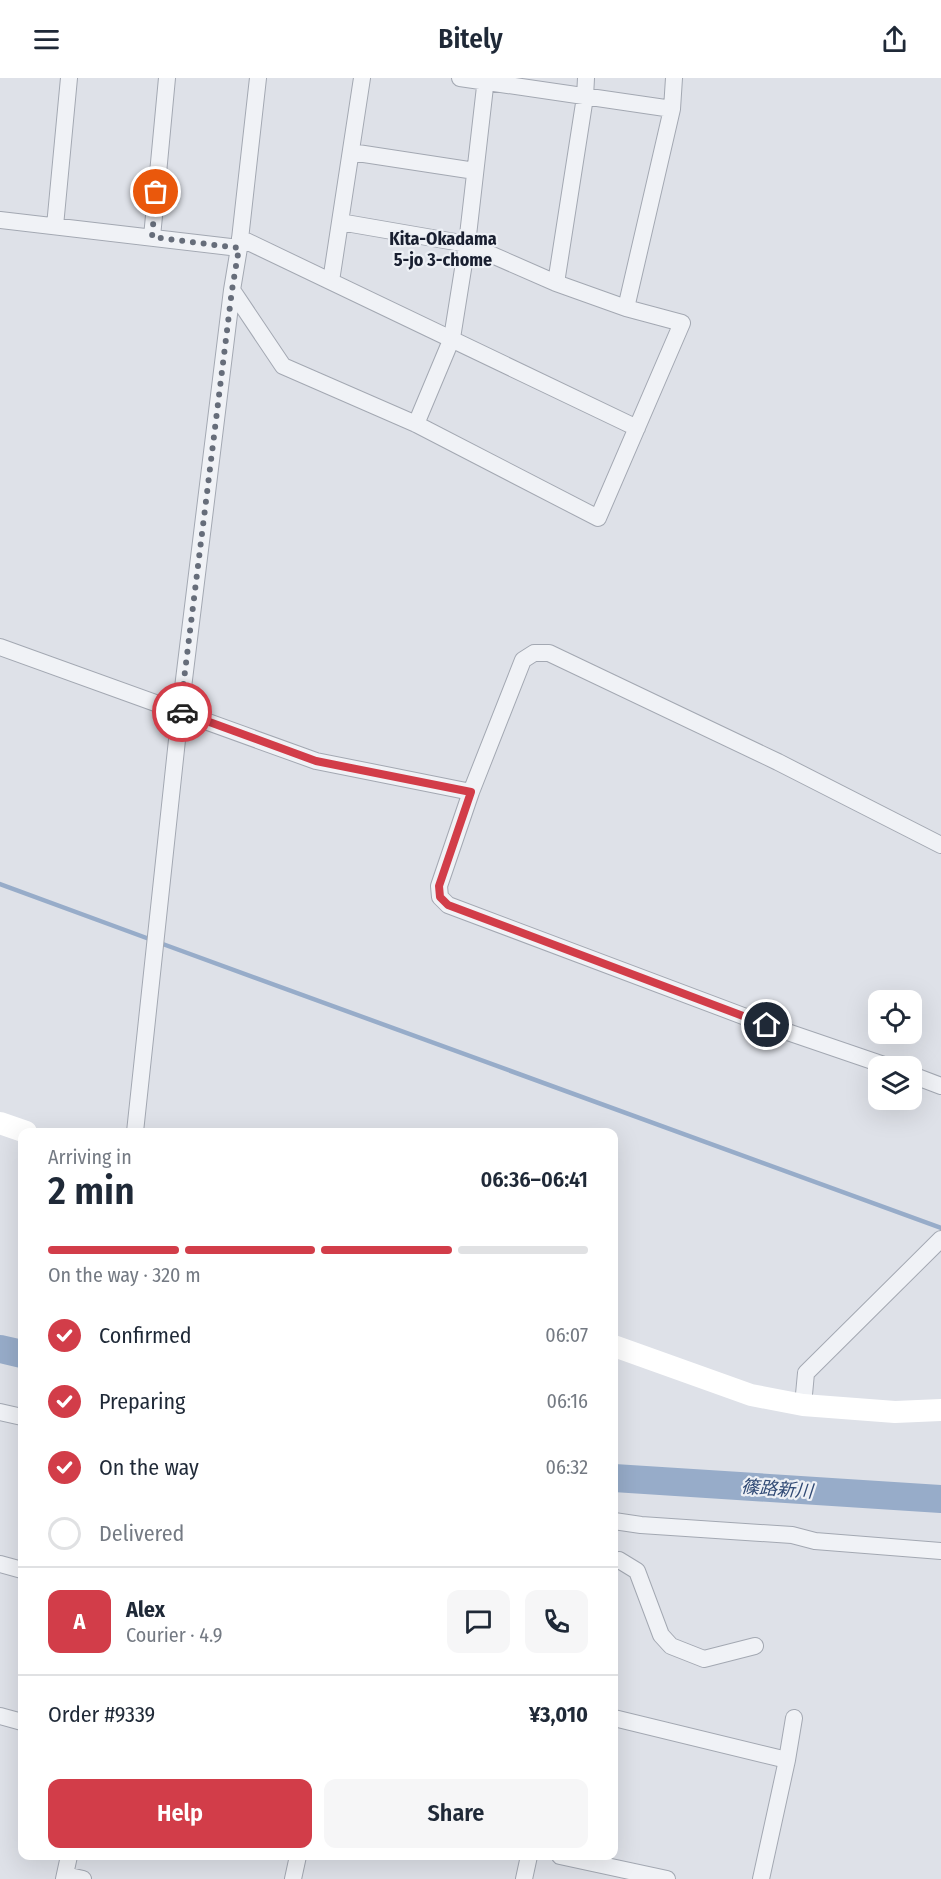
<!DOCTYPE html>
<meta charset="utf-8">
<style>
:root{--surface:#fff;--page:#f6f6f7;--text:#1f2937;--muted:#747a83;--line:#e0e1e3;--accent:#d23d49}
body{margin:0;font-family:"Fira Sans Condensed","Noto Sans JP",sans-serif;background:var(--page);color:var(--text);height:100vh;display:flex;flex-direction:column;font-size:22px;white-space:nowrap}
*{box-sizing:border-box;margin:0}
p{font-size:20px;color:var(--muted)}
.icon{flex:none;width:33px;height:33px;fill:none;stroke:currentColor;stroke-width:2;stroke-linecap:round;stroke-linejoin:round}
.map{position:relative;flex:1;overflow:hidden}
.side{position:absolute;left:18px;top:1050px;width:600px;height:732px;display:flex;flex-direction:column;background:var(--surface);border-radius:12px;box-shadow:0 6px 24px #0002}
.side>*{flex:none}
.buttons{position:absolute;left:868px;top:912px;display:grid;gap:12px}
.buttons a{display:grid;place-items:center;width:54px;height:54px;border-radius:12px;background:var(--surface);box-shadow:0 6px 24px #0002;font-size:30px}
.pin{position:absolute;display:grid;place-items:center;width:51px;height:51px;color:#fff;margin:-26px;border:3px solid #fff;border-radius:50%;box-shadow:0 2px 6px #0007}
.courier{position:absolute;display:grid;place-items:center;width:60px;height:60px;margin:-30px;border:4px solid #d23d49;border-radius:50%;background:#fff;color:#222;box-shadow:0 2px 8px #0007}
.headline em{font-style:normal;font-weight:600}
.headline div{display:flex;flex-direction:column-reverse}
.headline{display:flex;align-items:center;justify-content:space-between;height:102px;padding:0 30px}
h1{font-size:39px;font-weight:600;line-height:45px}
.bar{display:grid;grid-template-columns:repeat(4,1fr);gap:9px 6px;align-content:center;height:72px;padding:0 30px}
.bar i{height:8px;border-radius:4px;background:var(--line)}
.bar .current{background:var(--accent)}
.bar p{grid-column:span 4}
.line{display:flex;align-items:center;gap:15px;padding:0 30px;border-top:2px solid var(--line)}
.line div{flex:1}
.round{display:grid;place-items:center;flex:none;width:63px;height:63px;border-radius:12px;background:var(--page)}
ol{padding:0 30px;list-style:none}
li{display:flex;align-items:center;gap:18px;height:66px}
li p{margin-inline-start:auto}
li .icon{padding:6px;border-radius:50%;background:var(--accent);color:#fff;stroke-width:4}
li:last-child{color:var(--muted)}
li i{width:33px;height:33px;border:3px solid var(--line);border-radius:50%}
.cta{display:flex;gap:12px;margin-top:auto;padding:12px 30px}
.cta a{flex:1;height:69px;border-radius:12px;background:var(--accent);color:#fff;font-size:24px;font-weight:600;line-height:69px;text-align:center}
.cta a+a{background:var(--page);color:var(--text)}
header{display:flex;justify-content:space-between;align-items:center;height:78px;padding:0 30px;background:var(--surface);font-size:27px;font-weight:600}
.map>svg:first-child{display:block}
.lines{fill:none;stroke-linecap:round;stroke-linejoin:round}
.stream{stroke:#97acc9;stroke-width:4.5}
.river{stroke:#97acc9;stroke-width:28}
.street-casing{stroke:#a3a8b2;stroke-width:18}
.street{stroke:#f0f2f6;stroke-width:16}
.secondary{stroke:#fff;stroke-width:22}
.done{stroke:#666d7a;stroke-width:6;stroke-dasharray:0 10.8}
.route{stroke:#d23d49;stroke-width:8}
.labels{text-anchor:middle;stroke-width:4.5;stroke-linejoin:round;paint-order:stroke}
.neighbourhood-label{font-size:18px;font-weight:bold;fill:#191f30;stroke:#edf0f5}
.water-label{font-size:18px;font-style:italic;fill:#2f4974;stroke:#edf0f5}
</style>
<header><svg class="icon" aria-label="menu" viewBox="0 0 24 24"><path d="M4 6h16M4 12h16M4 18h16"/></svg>Bitely<svg class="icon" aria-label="share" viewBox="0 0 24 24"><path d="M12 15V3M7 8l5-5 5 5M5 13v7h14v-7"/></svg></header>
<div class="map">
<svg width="941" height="1801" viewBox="0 0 941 1801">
<rect width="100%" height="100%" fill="#dee1e8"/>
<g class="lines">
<!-- stream -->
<path class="stream" d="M0 806 152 862
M160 865 941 1150"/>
<!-- river -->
<path class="river" d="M0 1271 22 1276
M614 1400 941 1421"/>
<!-- street casing -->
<g class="street-casing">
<path id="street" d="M460 0 672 31
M351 74 475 93
M0 142 239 170
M55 148 69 0
M152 159 167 0
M240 160 637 350
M331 203 362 0
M556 205 585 19 586 0
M232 212 283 288 416 346 598 440 682 245 626 230 556 205 467 166 340 144
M626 230 672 31 674 0
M416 346 452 260 467 166 486 0
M0 569 316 683 471 714
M887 988 767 947 448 827 440 819 439 808 471 714 523 582 534 575H549L778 684 941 767
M912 997 941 1008
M135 1054 180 634 232 212 239 170 258 0
M803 1327 806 1295 941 1161
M0 1334 22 1339
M614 1443 641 1447 792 1457 815 1463 941 1473
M614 1484 619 1482 637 1493 661 1557 671 1568 704 1581 755 1568
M0 1486 22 1492
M0 1638 22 1644
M614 1640 787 1682
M560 1778 667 1801
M65 1797 83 1801
M64 1801 69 1778
M293 1801 298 1778
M524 1801 529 1778
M761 1801 787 1682 794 1640"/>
</g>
<!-- street -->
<use href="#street" class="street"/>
<!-- secondary -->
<path class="secondary" d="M0 1045 26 1054
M614 1268 751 1317 803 1327 895 1334 941 1332"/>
</g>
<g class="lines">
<!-- done -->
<path class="done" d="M156 114 152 159 239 170 232 212 180 634H182"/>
<!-- route -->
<path class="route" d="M182 634 316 683 471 714 439 808 440 819 448 827 767 947"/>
</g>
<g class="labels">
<!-- neighbourhood labels -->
<g class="neighbourhood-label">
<text x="443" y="167">Kita-Okadama<tspan x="443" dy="21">5-jo 3-chome</tspan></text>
</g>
<!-- water labels -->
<g class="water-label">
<text transform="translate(777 1411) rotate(4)" y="6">篠路新川</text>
</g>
</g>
</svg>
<div class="buttons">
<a><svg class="icon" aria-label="locate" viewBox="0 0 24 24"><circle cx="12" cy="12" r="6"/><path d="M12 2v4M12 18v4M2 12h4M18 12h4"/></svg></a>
<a><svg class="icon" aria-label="layers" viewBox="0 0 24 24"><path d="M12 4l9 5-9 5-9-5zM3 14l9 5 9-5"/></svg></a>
</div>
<div class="pin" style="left:156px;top:114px;background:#ea580c"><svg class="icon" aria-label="bag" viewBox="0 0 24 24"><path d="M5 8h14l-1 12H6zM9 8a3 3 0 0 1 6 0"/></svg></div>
<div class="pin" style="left:767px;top:947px;background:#1f2937"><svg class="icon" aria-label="home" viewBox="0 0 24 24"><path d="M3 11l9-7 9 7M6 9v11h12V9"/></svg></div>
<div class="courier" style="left:182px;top:634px"><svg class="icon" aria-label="car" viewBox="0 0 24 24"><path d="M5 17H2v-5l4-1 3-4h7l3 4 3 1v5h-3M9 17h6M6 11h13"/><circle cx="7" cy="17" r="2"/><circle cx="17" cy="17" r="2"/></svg></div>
<section class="side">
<div class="headline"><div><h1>2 min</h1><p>Arriving in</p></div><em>06:36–06:41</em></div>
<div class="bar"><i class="current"></i><i class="current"></i><i class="current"></i><i></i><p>On the way · 320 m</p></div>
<ol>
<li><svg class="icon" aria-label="check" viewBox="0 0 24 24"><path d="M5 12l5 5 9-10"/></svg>Confirmed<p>06:07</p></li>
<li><svg class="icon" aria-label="check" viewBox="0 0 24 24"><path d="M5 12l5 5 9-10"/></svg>Preparing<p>06:16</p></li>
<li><svg class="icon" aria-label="check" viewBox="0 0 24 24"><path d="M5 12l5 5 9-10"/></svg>On the way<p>06:32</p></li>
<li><i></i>Delivered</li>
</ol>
<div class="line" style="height:108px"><b class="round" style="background:var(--accent);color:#fff">A</b><div><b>Alex</b><p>Courier · 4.9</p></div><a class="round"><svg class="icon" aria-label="chat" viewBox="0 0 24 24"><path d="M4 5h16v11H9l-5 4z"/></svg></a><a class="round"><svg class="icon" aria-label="phone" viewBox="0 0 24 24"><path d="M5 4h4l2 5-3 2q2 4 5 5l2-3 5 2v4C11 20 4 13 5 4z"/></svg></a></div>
<div class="line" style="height:78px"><div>Order #9339</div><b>¥3,010</b></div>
<div class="cta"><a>Help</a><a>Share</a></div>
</section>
</div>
